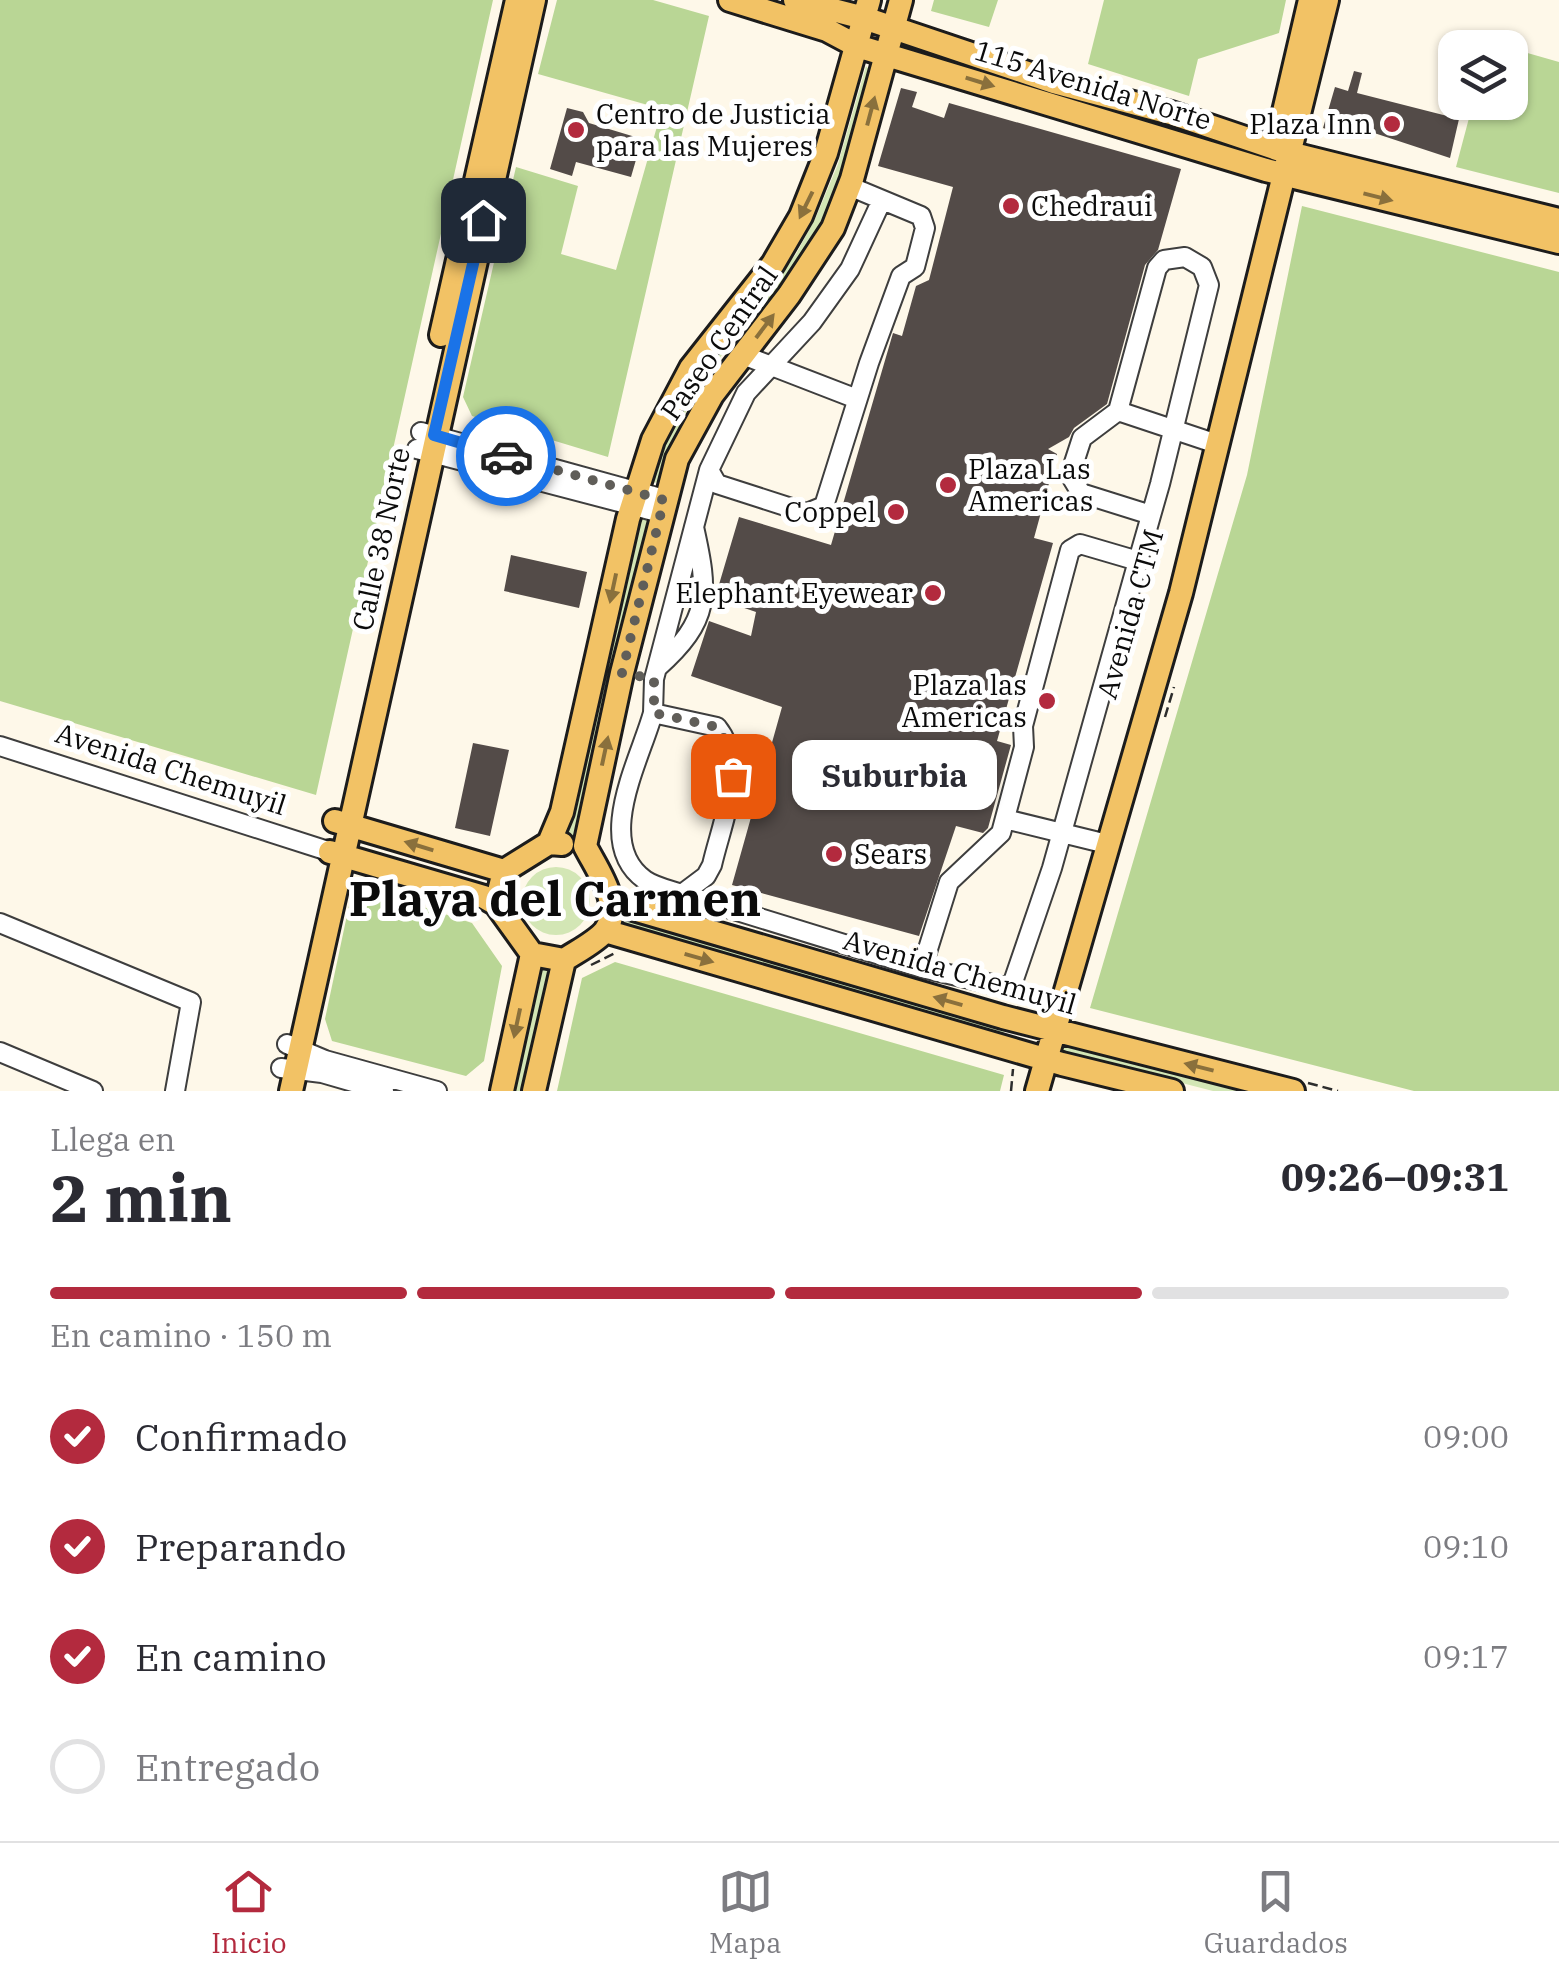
<!DOCTYPE html>
<html lang="es">
<meta charset="utf-8">
<style>
:root{--surface:#fff;--page:#f7f7f7;--text:#2b2b33;--muted:#7c7c81;--line:#e1e1e2;--accent:#b32a3e}
body{margin:0;font-family:"IBM Plex Serif",serif;background:var(--page);color:var(--text);height:100vh;display:flex;flex-direction:column;font-size:38px;white-space:nowrap}
*{box-sizing:border-box;margin:0}
p{font-size:32px;color:var(--muted)}
.icon{flex:none;width:55px;height:55px;fill:none;stroke:currentColor;stroke-width:2;stroke-linecap:round;stroke-linejoin:round}
.map{position:relative;height:1091px;overflow:hidden}
.panel{display:flex;flex-direction:column;background:var(--surface);flex:1}
.panel>*{flex:none}
.controls{position:absolute;left:1438px;top:30px;display:grid;gap:20px}
.controls a{display:grid;place-items:center;width:90px;height:90px;border-radius:20px;background:var(--surface);box-shadow:0 2px 8px #0004;font-size:50px}
.pin{position:absolute;display:grid;place-items:center;width:85px;height:85px;color:#fff;margin:-42px;border-radius:20px;box-shadow:0 5px 15px #0006}
.courier{position:absolute;display:grid;place-items:center;width:100px;height:100px;margin:-50px;border:8px solid #1a73e8;border-radius:50%;background:#fff;color:#222;box-shadow:0 2px 12px #0007}
.bubble{position:absolute;height:70px;border-radius:20px;background:var(--surface);box-shadow:0 2px 8px #0004;font-size:32px;font-weight:700;line-height:70px;text-align:center}
.head em{font-style:normal;font-weight:700}
.head div{display:flex;flex-direction:column-reverse}
.head{display:flex;align-items:center;justify-content:space-between;height:170px;padding:0 50px}
h1{font-size:65px;font-weight:700;line-height:75px}
.bar{display:grid;grid-template-columns:repeat(4,1fr);gap:15px 10px;align-content:center;height:120px;padding:0 50px}
.bar i{height:12px;border-radius:8px;background:var(--line)}
.bar .on{background:var(--accent)}
.bar p{grid-column:span 4}
ol{padding:0 50px;list-style:none}
li{display:flex;align-items:center;gap:30px;height:110px}
li p{margin-inline-start:auto}
li .icon{padding:10px;border-radius:50%;background:var(--accent);color:#fff;stroke-width:4}
li:last-child{color:var(--muted)}
li i{width:55px;height:55px;border:5px solid var(--line);border-radius:50%}
.dock{display:flex;justify-content:space-around;align-items:center;height:140px;border-top:2px solid var(--line);background:var(--surface);font-size:28px;color:var(--muted)}
.dock a{display:grid;justify-items:center;gap:5px}
.dock .on{color:var(--accent)}
.map>svg:first-child{display:block}
.green{fill:#d3e6b5}
.forest{fill:#b9d695}
.building{fill:#534b48}
.lines{fill:none;stroke-linecap:round;stroke-linejoin:round}
.minor-casing{stroke:#3e3e3e;stroke-width:22}
.major-casing{stroke:#1c1c1c;stroke-width:28}
.path{stroke:#2d2d2d;stroke-width:2.5;stroke-dasharray:10 5;stroke-linecap:butt}
.minor{stroke:#fff;stroke-width:18}
.major{stroke:#f2c265;stroke-width:22}
.oneway{fill:#8a703c}
.done{stroke:#605e59;stroke-width:10;stroke-dasharray:0 18}
.route{stroke:#1a73e8;stroke-width:12}
.poi-dot{fill:#b32a3e;stroke:#fff;stroke-width:4}
.labels{text-anchor:middle;stroke-width:10;stroke-linejoin:round;paint-order:stroke}
.street-label{font-size:28px;fill:#0b0b0b;stroke:#fff}
.poi-label{font-size:28px;fill:#0b0b0b;stroke:#fff;text-anchor:start}
.town-label{font-size:48px;font-weight:bold;fill:#0b0b0b;stroke:#fff}
</style>
<div class="map">
<svg width="1559" height="1091" viewBox="0 0 1559 1091">
<rect width="100%" height="100%" fill="#fef8e9"/>
<!-- green -->
<path class="green" d="M866 66 872 73C854 137 838 203 801 259 771 303 730 339 701 384 682 415 670 448 659 482L652 483 664 440 696 379 796 254 816 217 838 164Z
M641 518 650 520 576 837 565 834Z
M522 901a34 34 0 1 1 68 0a34 34 0 1 1-68 0Z
M619 917 1000 1027 1006 1031 1001 1034 618 923Z
M541 969 551 971 523 1091H513Z
M1060 1042 1249 1091H1213L1065 1053 1058 1048Z"/>
<!-- forest -->
<path class="forest" d="M0 0H493L316 795 0 701Z
M557 0H653L709 16 608 457 472 416 463 397 516 167 578 186 561 254 616 270 662 109 538 74Z
M934 0H998L989 27 931 11Z
M1104 0H1286L1279 33 1198 59 1189 96 1088 64Z
M1510 48 1559 62V193L1456 167 1473 103 1510 102Z
M1302 206 1559 272V1091H1414L1090 1008 1247 475Z
M371 890 472 923 502 966 484 1061 466 1076 332 1041 325 1019 350 901Z
M615 962 1004 1075 1000 1091H557L582 978Z"/>
<!-- building -->
<path class="building" d="M1354 71 1362 73 1357 93 1459 119 1450 158 1359 128 1357 138 1323 128 1335 87 1348 91Z
M901 88 917 92 912 107 944 118 949 103 1181 169 1158 250 1145 265 1107 404 1074 428 1069 437 1048 449 1057 454 1034 538 1053 543 997 741 1011 745 988 828 983 833 956 826 919 936 732 885 782 707 691 676 709 621 751 636 756 612 715 598 739 517 831 545 893 333 902 336 916 286 929 280 953 187 878 166Z
M567 108 583 112 589 123 642 139 631 177 576 162 572 176 550 169Z
M511 555 587 572 579 608 504 591Z
M473 743 509 750 490 836 455 828Z"/>
<g class="lines">
<!-- minor casing -->
<g class="minor-casing">
<path id="minor" d="M849 186 921 216 925 228 915 267 901 276 869 363 824 506 807 513 717 484 709 470 746 393 812 322 850 269 881 202
M743 355 857 399
M1118 411 1217 444
M421 432 664 499
M417 449 661 513
M657 668C711 620 709 594 694 527
M653 713 654 679 709 470
M0 746 328 851
M1005 819 1107 844
M674 918 682 894 706 876 712 865C722 821 748 766 717 727L653 713C640 760 593 843 645 880 655 887 670 890 682 894L922 968 1005 987 1012 985 1052 868 1138 561 1160 484 1209 285 1202 267 1185 257 1164 260 1157 268 1118 411 1082 438 1070 475 1081 493 1151 515
M0 923 191 1002 175 1091
M922 968 949 882 1001 833 1024 747 1023 726 1070 550 1080 544 1138 561
M287 1044 325 1060 437 1091
M0 1052 93 1091
M281 1068 322 1073 384 1091"/>
</g>
<!-- major casing -->
<g class="major-casing">
<path id="major" d="M730 0 827 30 857 46 1266 170 1559 242
M795 0 864 18 1054 82 1171 113 1289 153 1559 220
M1279 133 1310 0
M441 335 517 0
M335 821 504 871
M549 843 562 812 628 519 653 440 691 368 773 264 801 216 826 153 869 0
M585 846 622 673 677 459 712 395 789 295 833 228 852 179 901 0
M330 852 484 897 496 904 532 954 564 960C576 952 596 942 605 931 624 905 597 870 585 846
M613 903 1003 1017 1293 1091
M496 904 504 871 549 843 562 844
M605 931 1062 1064 1172 1091
M291 1091 534 0
M502 1091 532 954
M534 1091 564 960
M1037 1091 1181 593 1327 0"/>
</g>
<!-- path -->
<path class="path" d="M1165 717 1174 687
M591 965 615 953
M1308 1083 1338 1091
M1011 1091 1013 1069"/>
<!-- minor -->
<use href="#minor" class="minor"/>
<!-- major -->
<use href="#major" class="major"/>
</g>
<!-- one-way arrows -->
<defs><path id="oneway-solid" d="M-6-.8H1V-3.2L6.5 0L1 3.2V.8H-6Z" transform="scale(2.5)"/></defs>
<g class="oneway">
<use href="#oneway-solid" transform="translate(980 82) rotate(17)"/>
<use href="#oneway-solid" transform="translate(871 111) rotate(-75)"/>
<use href="#oneway-solid" transform="translate(1378 197) rotate(14)"/>
<use href="#oneway-solid" transform="translate(806 205) rotate(116)"/>
<use href="#oneway-solid" transform="translate(765 326) rotate(-53)"/>
<use href="#oneway-solid" transform="translate(613 588) rotate(102)"/>
<use href="#oneway-solid" transform="translate(605 751) rotate(-78)"/>
<use href="#oneway-solid" transform="translate(419 846) rotate(-163)"/>
<use href="#oneway-solid" transform="translate(699 958) rotate(16)"/>
<use href="#oneway-solid" transform="translate(948 1001) rotate(-164)"/>
<use href="#oneway-solid" transform="translate(517 1023) rotate(102)"/>
<use href="#oneway-solid" transform="translate(1199 1067) rotate(-166)"/>
</g>
<g class="lines">
<!-- done -->
<path class="done" d="M506 456 664 500 622 673 654 679V713L717 727 732 751 733 776"/>
<!-- route -->
<path class="route" d="M483 220 434 435 506 456"/>
</g>
<!-- markers -->
<g class="poi-dot">
<circle cx="1392" cy="124" r="10"/>
<circle cx="576" cy="130" r="10"/>
<circle cx="1011" cy="206" r="10"/>
<circle cx="948" cy="485" r="10"/>
<circle cx="896" cy="512" r="10"/>
<circle cx="933" cy="593" r="10"/>
<circle cx="1047" cy="701" r="10"/>
<circle cx="834" cy="854" r="10"/>
</g>
<g class="labels">
<!-- street labels -->
<g class="street-label">
<text transform="translate(1093 85) rotate(17)" y="10">115 Avenida Norte</text>
<text transform="translate(719 343) rotate(-55)" y="10">Paseo Central</text>
<text transform="translate(381 539) rotate(-78)" y="10">Calle 38 Norte</text>
<text transform="translate(1130 614) rotate(-74)" y="10">Avenida CTM</text>
<text transform="translate(171 769) rotate(18)" y="10">Avenida Chemuyil</text>
<text transform="translate(960 972) rotate(16)" y="10">Avenida Chemuyil</text>
</g>
<!-- poi labels -->
<g class="poi-label">
<text x="596" y="124">Centro de Justicia<tspan x="596" dy="32">para las Mujeres</tspan></text>
<text x="1372" y="134" text-anchor="end">Plaza Inn</text>
<text x="1031" y="216">Chedraui</text>
<text x="968" y="479">Plaza Las<tspan x="968" dy="32">Americas</tspan></text>
<text x="876" y="522" text-anchor="end">Coppel</text>
<text x="913" y="603" text-anchor="end">Elephant Eyewear</text>
<text x="1027" y="695" text-anchor="end">Plaza las<tspan x="1027" dy="32">Americas</tspan></text>
<text x="854" y="864">Sears</text>
</g>
<!-- town labels -->
<g class="town-label">
<text x="555" y="916">Playa del Carmen</text>
</g>
</g>
</svg>
<div class="controls">
<a><svg class="icon" aria-label="layers" viewBox="0 0 24 24"><path d="M12 4l9 5-9 5-9-5zM3 14l9 5 9-5"/></svg></a>
</div>
<div class="pin" style="left:733px;top:776px;background:#ea580c"><svg class="icon" aria-label="bag" viewBox="0 0 24 24"><path d="M5 8h14l-1 12H6zM9 8a3 3 0 0 1 6 0"/></svg></div>
<div class="pin" style="left:483px;top:220px;background:#1f2937"><svg class="icon" aria-label="home" viewBox="0 0 24 24"><path d="M3 11l9-7 9 7M6 9v11h12V9"/></svg></div>
<div class="courier" style="left:506px;top:456px"><svg class="icon" aria-label="car" viewBox="0 0 24 24"><path d="M5 17H2v-5l4-1 3-4h7l3 4 3 1v5h-3M9 17h6M6 11h13"/><circle cx="7" cy="17" r="2"/><circle cx="17" cy="17" r="2"/></svg></div>
<div class="bubble" style="left:792px;top:740px;width:205px">Suburbia</div>
</div>
<section class="panel">
<div class="head"><div><h1>2 min</h1><p>Llega en</p></div><em>09:26–09:31</em></div>
<div class="bar"><i class="on"></i><i class="on"></i><i class="on"></i><i></i><p>En camino · 150 m</p></div>
<ol>
<li><svg class="icon" aria-label="check" viewBox="0 0 24 24"><path d="M5 12l5 5 9-10"/></svg>Confirmado<p>09:00</p></li>
<li><svg class="icon" aria-label="check" viewBox="0 0 24 24"><path d="M5 12l5 5 9-10"/></svg>Preparando<p>09:10</p></li>
<li><svg class="icon" aria-label="check" viewBox="0 0 24 24"><path d="M5 12l5 5 9-10"/></svg>En camino<p>09:17</p></li>
<li><i></i>Entregado</li>
</ol>
</section>
<nav class="dock">
<a class="on"><svg class="icon" aria-label="home" viewBox="0 0 24 24"><path d="M3 11l9-7 9 7M6 9v11h12V9"/></svg>Inicio</a>
<a><svg class="icon" aria-label="map" viewBox="0 0 24 24"><path d="M3 6l6-2 6 2 6-2v14l-6 2-6-2-6 2zM9 4v14M15 6v14"/></svg>Mapa</a>
<a><svg class="icon" aria-label="saved" viewBox="0 0 24 24"><path d="M7 4h10v16l-5-4-5 4z"/></svg>Guardados</a>
</nav>
